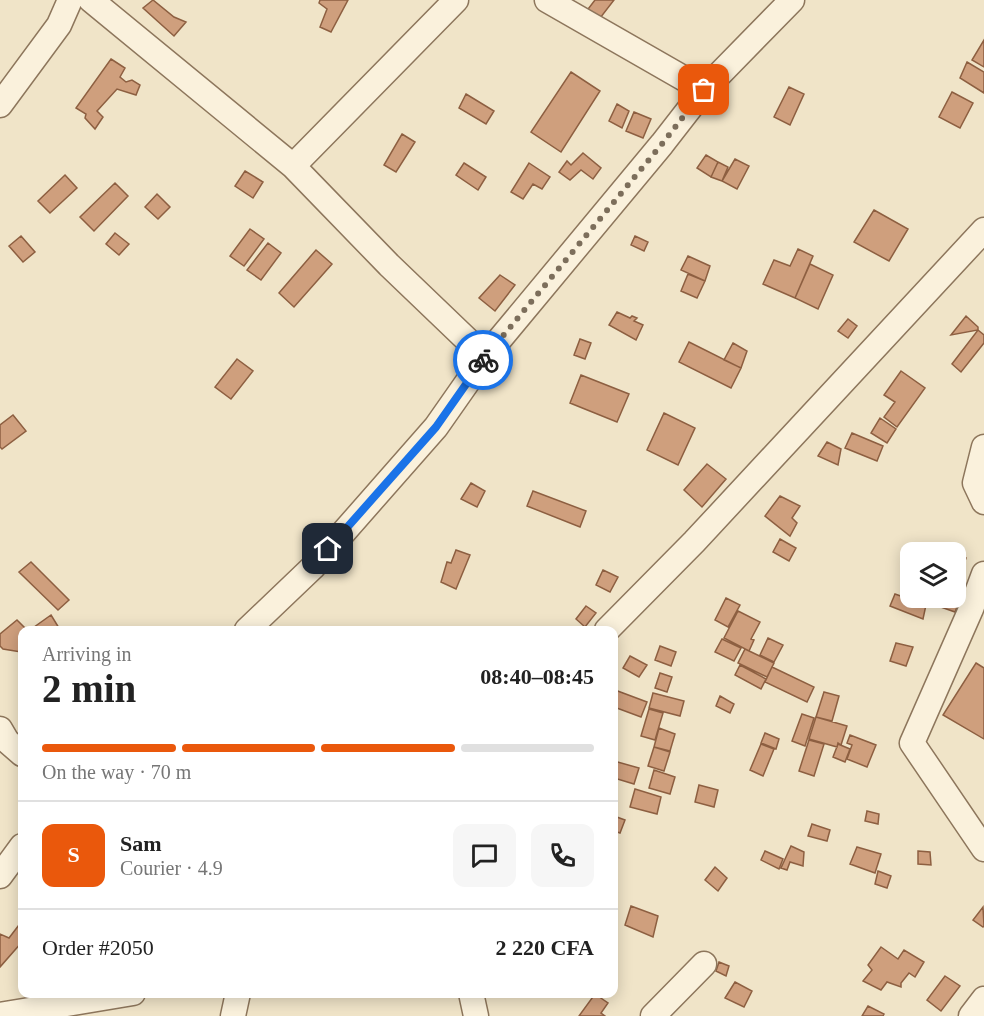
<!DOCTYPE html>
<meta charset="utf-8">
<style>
:root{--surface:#fff;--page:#f6f6f6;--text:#222;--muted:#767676;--line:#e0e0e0;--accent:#ea580c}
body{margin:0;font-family:"Times New Roman",serif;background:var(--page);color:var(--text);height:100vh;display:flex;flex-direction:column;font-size:22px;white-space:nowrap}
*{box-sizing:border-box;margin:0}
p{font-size:20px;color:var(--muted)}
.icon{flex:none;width:33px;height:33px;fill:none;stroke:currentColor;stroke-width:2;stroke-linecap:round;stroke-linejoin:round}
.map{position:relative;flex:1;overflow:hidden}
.side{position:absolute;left:18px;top:626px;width:600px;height:372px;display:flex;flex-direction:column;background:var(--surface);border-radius:12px;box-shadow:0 3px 15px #0003}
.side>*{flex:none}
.fabs{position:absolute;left:900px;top:542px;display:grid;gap:12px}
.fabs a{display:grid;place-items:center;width:66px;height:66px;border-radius:12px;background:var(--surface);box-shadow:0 3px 15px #0003;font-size:30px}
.pin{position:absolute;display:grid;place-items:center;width:51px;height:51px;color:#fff;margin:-26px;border-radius:12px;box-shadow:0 3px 9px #0006}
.courier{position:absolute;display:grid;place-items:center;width:60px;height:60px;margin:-30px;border:4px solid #1a73e8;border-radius:50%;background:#fff;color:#222;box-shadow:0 2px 8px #0007}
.headline em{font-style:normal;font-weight:800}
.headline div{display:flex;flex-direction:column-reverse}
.headline{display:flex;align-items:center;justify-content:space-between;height:102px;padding:0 24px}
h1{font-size:39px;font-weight:800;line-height:45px}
.bar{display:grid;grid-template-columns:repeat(4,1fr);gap:9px 6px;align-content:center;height:72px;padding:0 24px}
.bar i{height:8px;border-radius:4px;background:var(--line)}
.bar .on{background:var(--accent)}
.bar p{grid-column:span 4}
.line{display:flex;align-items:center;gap:15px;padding:0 24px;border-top:2px solid var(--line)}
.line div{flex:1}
.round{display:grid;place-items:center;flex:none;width:63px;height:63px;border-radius:12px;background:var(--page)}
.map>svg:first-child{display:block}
.building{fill:#cf9f7d;stroke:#8d5f41;stroke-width:1.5}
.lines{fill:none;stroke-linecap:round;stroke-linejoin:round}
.street-casing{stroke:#8d765c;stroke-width:27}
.street{stroke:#faf1dc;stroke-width:24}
.done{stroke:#7c6e5b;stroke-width:6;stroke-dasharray:0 10.8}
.route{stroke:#1a73e8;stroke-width:8}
</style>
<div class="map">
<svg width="984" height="1016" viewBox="0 0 984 1016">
<rect width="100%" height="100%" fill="#f0e4c8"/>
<!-- building -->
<path class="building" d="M153 0 174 17 186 22 174 36 143 8Z
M320 0H348L331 32 320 27 327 9 319 3Z
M595 0H614L597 22 585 13Z
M984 40V67L972 60Z
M111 59 125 68 120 77 126 82 132 80 140 85 136 95 117 89 97 111 103 117 95 129 85 118 86 114 76 108Z
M967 62 984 72V93L960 78Z
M571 72 600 91 561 152 531 132Z
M789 87 804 94 790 125 774 117Z
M952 92 973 103 960 128 939 117Z
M466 94 494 111 486 124 459 108Z
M617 104 629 111 622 128 609 121Z
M634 112 651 119 643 138 626 131Z
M402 134 415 142 396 172 384 165Z
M583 153 601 168 593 179 581 170 570 180 559 172 567 161 571 165Z
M706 155 718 162 711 177 697 168Z
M735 159 749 166 737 189 722 181Z
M718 162 728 167 722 181 711 177Z
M464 163 486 177 478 190 456 175Z
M529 163 550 177 542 189 533 184 523 199 511 192Z
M245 171 263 182 253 198 235 186Z
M65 175 77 188 50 213 38 201Z
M115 183 128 196 94 231 80 217Z
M157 194 170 207 158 219 145 207Z
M874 210 908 229 889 261 854 242Z
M250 229 264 239 244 266 230 256Z
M115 233 129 244 119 255 106 244Z
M21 236 35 252 23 262 9 246Z
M635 236 648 242 644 251 631 245Z
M268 243 281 253 261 280 247 270Z
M798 249 813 256 795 298 763 284 774 260 790 266Z
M316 250 332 264 294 307 279 293Z
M688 256 710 266 705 281 681 270Z
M810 264 833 275 818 309 795 298Z
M688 274 705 281 697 298 681 291Z
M500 275 515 285 495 311 479 298Z
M617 312 630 318 632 316 637 318 634 321 643 325 636 340 609 325Z
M966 316 978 327V330L951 335Z
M848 319 857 326 848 338 838 331Z
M978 330 984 335V343L961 372 952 364Z
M580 339 591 343 585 359 574 355Z
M689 342 741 368 731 388 679 362Z
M733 343 747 351 741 368 724 360Z
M237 359 253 371 231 399 215 387Z
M901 371 925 388 897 427 884 417 895 402 884 395Z
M581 375 629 394 617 422 570 403Z
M664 413 695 428 678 465 647 450Z
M13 415 26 431 2 449 0 447V425Z
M880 418 896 429 887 443 871 433Z
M852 433 883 446 877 461 845 448Z
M827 442 841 449 838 465 818 456Z
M707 464 726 479 702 507 684 490Z
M471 483 485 491 477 507 461 499Z
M533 491 586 511 580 527 527 506Z
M780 496 800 506 792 518 797 523 790 536 765 516Z
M780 539 796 548 789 561 773 552Z
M456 550 470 555 456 589 441 582 447 562 451 563Z
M956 553 966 558 960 577 956 576Z
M31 562 69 600 58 610 19 572Z
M603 570 618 577 610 592 596 585Z
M895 594 926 605 923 619 890 606Z
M922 597H945L959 602 955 612 921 600Z
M726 598 740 605 728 627 715 620Z
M586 606 596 613 585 627 576 619Z
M738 611 760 622 751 639 754 640 749 651 724 638Z
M51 615 59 628 56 630H30Z
M17 620 27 630H22V651L21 652 3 649 0 646V634Z
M768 638 783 645 774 662 760 655Z
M722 639 741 648 734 661 715 652Z
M896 643 913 647 906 666 890 661Z
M660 646 676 652 671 666 655 660Z
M745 649 774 663 767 677 738 663Z
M630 656 647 665 639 677 623 668Z
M976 663 984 668V739L943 715Z
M740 665 766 679 761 689 735 675Z
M772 667 814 687 807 702 765 682Z
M660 673 672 677 667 692 655 688Z
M615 690 647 702 641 717 614 707Z
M824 692 839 696 832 721 816 717Z
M653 693 684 701 680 716 649 708Z
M720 696 734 704 730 713 716 706Z
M649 709 663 713 655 740 641 736Z
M802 714 814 718 805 746 792 741Z
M816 717 847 726 841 745 838 743 837 747 809 739Z
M659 728 675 734 670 751 654 747Z
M765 733 779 739 776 749 761 743Z
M850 735 876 745 867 767 847 759 852 745 847 743Z
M809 740 824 744 814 776 799 771Z
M761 744 774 749 763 776 750 770Z
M838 744 850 749 845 762 833 757Z
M654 747 670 752 664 771 648 766Z
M614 761 639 768 634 784 614 778Z
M654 770 675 777 670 794 649 788Z
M699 785 718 790 714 807 695 802Z
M635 789 661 797 657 814 630 807Z
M867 811 879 814 878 824 865 821Z
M614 816 625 820 620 833 614 831Z
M812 824 830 830 827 841 808 836Z
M791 846 804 852 803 866 790 862 787 870 781 868Z
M857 847 881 854 875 873 850 864Z
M765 851 783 859 779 869 761 860Z
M918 851 930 852 931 865 918 864Z
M715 867 727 878 718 891 705 880Z
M878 871 891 876 887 888 875 884Z
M631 906 658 916 653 937 625 925Z
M983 907 984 926 983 927 973 920Z
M22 921V942L0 967V934L9 938Z
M881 947 898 959 904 950 924 962 915 977 909 973 901 983V987L887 982 881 990 863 981 872 970 868 965Z
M719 962 729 966 726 976 716 971Z
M945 976 960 986 941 1011 927 1000Z
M735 982 752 991 744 1007 725 998Z
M595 994 608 1003 601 1013 605 1016H579Z
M868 1006 884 1014 883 1016H862Z"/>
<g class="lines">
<!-- street casing -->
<g class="street-casing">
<path id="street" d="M91 0 293 166 389 265 485 357
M547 0 704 90
M0 105 59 25 70 0
M293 166 456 0
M984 447 975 483 984 502
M984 574 971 609 912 743 984 849
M247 630 313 567 436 427 485 357 662 144 704 90 792 0
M607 630 694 542 984 230
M0 729 7 741 22 754
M0 876 22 846
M471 993 476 1016
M0 1015 133 993
M233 1016 238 993
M653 1016 704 964
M971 1016 984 999"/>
</g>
<!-- street -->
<use href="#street" class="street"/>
</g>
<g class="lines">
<!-- done -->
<path class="done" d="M483 360 662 144 704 90"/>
<!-- route -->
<path class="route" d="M328 549 436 427 483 360"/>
</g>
</svg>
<div class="fabs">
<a><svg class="icon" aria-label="layers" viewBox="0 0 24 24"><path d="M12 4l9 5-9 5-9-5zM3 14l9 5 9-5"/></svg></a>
</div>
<div class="pin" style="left:704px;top:90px;background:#ea580c"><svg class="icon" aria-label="bag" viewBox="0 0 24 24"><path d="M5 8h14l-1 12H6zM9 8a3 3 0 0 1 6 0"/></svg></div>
<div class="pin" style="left:328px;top:549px;background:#1f2937"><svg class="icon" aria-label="home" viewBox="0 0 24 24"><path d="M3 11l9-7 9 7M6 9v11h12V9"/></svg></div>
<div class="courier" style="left:483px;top:360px"><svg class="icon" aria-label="bike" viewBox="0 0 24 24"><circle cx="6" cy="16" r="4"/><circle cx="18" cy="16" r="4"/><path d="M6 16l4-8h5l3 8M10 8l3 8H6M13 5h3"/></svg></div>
<section class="side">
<div class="headline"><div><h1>2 min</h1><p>Arriving in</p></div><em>08:40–08:45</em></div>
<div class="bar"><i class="on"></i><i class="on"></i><i class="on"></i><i></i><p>On the way · 70 m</p></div>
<div class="line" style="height:108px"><b class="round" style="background:var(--accent);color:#fff">S</b><div><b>Sam</b><p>Courier · 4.9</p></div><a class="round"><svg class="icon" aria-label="chat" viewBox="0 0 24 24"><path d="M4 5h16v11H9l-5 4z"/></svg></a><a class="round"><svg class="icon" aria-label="phone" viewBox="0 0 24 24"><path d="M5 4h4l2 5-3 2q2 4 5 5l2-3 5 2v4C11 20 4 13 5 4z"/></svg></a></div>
<div class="line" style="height:78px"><div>Order #2050</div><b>2 220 CFA</b></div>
</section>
</div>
